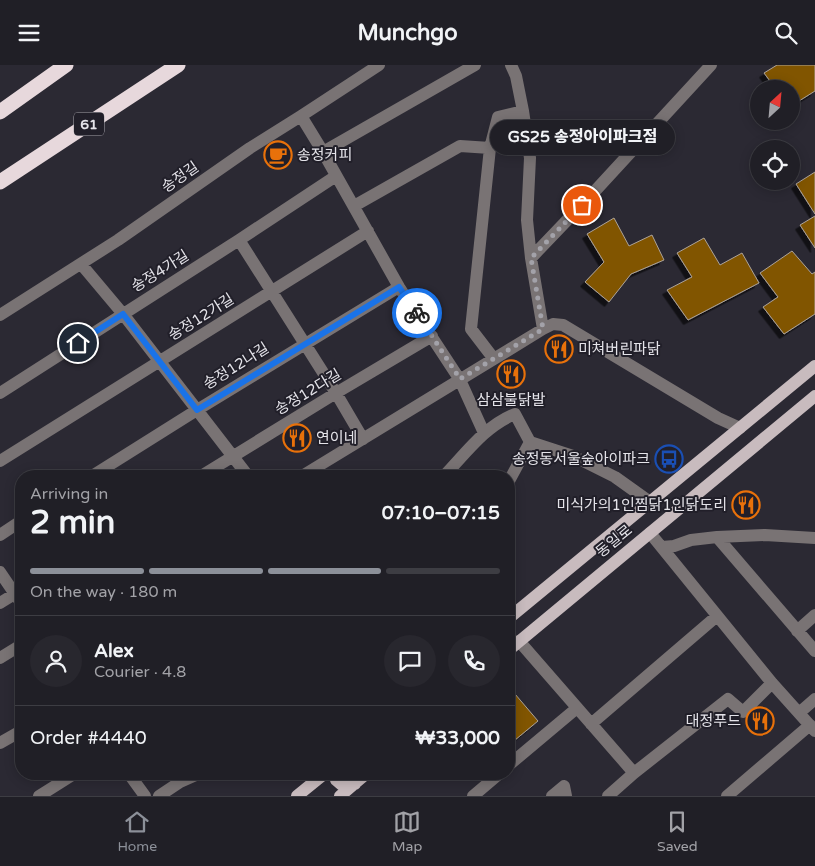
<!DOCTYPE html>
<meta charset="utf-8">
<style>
:root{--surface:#201f26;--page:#28272e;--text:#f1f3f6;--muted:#a2a2a7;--line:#3d3d43;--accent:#8c9099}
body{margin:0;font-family:"Varela Round","Noto Sans KR",sans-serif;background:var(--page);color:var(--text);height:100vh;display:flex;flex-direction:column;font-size:19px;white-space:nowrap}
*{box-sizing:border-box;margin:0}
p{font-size:16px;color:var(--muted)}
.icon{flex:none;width:28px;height:28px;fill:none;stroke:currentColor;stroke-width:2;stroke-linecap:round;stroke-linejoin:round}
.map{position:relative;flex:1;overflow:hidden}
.panel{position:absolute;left:15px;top:405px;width:500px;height:310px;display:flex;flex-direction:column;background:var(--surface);border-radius:20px;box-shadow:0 2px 12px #0003,0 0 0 1px var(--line)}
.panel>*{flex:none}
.needle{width:32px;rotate:26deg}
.fabs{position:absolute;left:750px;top:15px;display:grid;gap:10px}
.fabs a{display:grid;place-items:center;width:50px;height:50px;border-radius:50%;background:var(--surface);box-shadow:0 2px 12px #0003,0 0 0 1px var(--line);font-size:25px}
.pin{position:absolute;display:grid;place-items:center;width:42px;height:42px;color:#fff;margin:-21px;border:2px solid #fff;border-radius:50%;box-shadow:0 1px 5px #0007}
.courier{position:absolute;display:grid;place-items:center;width:50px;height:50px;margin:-25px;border:4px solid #1a73e8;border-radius:50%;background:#fff;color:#222;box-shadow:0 1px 6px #0007}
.bubble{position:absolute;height:35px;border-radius:18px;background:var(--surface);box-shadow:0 2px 12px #0003,0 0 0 1px var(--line);font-size:16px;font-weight:800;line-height:35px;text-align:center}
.summary em{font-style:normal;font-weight:800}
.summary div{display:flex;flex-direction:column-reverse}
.summary{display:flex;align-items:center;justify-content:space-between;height:85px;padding:0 15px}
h1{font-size:32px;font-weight:800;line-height:38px}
.bar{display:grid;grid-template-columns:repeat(4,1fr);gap:8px 5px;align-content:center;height:60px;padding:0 15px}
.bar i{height:6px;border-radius:4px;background:var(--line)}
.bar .current{background:var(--accent)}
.bar p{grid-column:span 4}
.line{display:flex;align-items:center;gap:12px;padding:0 15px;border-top:1px solid var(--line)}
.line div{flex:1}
.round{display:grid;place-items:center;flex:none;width:52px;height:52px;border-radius:26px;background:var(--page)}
header{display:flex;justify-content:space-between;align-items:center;height:65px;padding:0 15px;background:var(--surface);font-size:22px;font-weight:800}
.tabs{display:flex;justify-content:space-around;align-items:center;height:70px;border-top:1px solid var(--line);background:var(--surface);font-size:14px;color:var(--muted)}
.tabs a{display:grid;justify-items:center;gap:2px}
.tabs .current{color:var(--accent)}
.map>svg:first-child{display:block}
.building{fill:#815402;stroke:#aca399;filter:url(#shadow)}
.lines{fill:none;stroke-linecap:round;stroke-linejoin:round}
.minor{stroke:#797374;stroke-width:12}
.major{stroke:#c8bbbe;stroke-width:12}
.highway{stroke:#e7d8dc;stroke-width:15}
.done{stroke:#a3a2a9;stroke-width:5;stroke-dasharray:0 9}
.route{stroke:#1a73e8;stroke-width:6}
.labels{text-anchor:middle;stroke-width:4;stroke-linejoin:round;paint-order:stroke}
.shield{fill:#211f29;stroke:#aaa8af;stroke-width:1}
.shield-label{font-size:14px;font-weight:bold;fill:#e4e3e9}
.poi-label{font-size:15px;fill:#e4e3e9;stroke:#211f29;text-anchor:start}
.street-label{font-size:15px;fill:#e4e3e9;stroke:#211f29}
</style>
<header><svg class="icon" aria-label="menu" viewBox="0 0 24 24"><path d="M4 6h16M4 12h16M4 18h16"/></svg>Munchgo<svg class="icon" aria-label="search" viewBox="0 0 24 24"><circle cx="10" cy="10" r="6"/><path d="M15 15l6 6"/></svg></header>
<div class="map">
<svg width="815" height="731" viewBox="0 0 815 731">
<defs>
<filter id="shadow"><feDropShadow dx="-4.5" dy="4.5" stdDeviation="0" flood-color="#0009"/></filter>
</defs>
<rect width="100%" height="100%" fill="#2b2933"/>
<!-- building -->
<path class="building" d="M777 0H815V26L791 41V24H776L764 8Z
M815 107V149L796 119Z
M815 151V183L800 160Z
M614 153 629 181 652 170 664 195 631 209 609 237 585 217 604 197 587 169Z
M704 173 720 200 742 188 759 218 688 255 667 225 692 212 677 188Z
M792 186 812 209 815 207V249L784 269 763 242 778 232 760 208Z
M515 629 538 656 509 680V635Z"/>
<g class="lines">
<!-- minor -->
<path class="minor" d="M511 0 516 11 523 46 530 93 527 155 531 193 543 264
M301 51 323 87 399 222 460 315 484 368
M490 83 471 264 494 294
M323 87 475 0
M354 141 460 81 490 83 498 52 523 46
M239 175 336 328 363 374
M531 193 595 126 711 0
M81 199 123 249 248 411
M0 250 118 175 250 83 301 51 379 0
M0 328 239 175 336 111
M0 396 368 166
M92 411 197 345 399 222
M201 411 336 328 432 271
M302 411 543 264 553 259 563 260 718 353 740 363
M444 411C466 388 485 361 515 349L530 377
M509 416 530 377 573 391 615 412 650 437
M650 468 772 618 815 666
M0 470 21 456
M717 472 765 470 815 473
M662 482 674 481 691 475 717 472 815 586
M0 507 21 538
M0 538 21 525
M797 566 815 550
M519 576 634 708
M0 593 21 580
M799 648 815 634
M591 659 717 551
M0 678 21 666
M509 700 577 643
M129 709 145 731
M39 731 74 709
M159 731 180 717 198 709
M473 731 499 709
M552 731 564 721 566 731
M608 731 634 708 728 634 743 647 772 618
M727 731 810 660"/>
<!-- major -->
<path class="major" d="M509 553 815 301
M509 585 815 331
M343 709 336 715 343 721 355 719
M297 731 324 709
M340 731 366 709"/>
<!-- highway -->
<path class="highway" d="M0 47 66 0
M0 117 178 0"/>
</g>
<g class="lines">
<!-- done -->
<path class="done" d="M417 248 460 314 543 264 531 193 582 140"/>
<!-- route -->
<path class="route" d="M78 278 123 249 197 345 399 222 417 248"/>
</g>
<!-- icons -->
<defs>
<g id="cafe-ring" transform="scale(1.4375)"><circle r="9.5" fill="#211f29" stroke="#e8710a" stroke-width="1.5"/><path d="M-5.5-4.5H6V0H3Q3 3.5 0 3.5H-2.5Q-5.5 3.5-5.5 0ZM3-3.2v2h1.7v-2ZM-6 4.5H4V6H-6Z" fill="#e8710a"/></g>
<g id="restaurant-ring" transform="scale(1.4375)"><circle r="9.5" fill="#211f29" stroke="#e8710a" stroke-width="1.5"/><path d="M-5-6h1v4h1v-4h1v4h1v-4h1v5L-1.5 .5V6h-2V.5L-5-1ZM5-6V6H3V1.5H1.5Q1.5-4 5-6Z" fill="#e8710a"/></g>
<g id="bus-ring" transform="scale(1.4375)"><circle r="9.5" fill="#211f29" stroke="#1a4fb4" stroke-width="1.5"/><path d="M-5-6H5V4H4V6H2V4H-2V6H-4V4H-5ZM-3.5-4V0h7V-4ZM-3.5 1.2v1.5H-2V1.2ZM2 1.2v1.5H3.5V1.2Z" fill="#1a4fb4"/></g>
</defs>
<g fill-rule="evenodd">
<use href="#cafe-ring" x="278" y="90"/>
<use href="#restaurant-ring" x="559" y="284"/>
<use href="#restaurant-ring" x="511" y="309"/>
<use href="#restaurant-ring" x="297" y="373"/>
<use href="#bus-ring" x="669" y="394"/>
<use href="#restaurant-ring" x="746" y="440"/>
<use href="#restaurant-ring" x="760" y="656"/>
</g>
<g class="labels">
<!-- shield labels -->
<rect class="shield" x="74" y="47.5" width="30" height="23" rx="4"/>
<g class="shield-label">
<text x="89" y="64">61</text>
</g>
<!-- poi labels -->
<g class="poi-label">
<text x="297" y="95">송정커피</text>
<text x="578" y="289">미쳐버린파닭</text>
<text x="511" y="340" text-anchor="middle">삼삼불닭발</text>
<text x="316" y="378">연이네</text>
<text x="650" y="399" text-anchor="end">송정동서울숲아이파크</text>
<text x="727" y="445" text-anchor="end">미식가의1인찜닭1인닭도리</text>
<text x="741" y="661" text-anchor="end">대정푸드</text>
</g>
<!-- street labels -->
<g class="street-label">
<text transform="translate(180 112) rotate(-35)" y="5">송정길</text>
<text transform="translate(160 206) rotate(-32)" y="5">송정4가길</text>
<text transform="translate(201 252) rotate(-32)" y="5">송정12가길</text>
<text transform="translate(236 301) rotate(-32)" y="5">송정12나길</text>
<text transform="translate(308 327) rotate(-31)" y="5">송정12다길</text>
<text transform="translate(614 476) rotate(-39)" y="5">동일로</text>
</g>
</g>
</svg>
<div class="fabs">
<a><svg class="needle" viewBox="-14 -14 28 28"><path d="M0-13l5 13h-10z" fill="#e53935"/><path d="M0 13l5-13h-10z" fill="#a2a2a7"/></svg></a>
<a><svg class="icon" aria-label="locate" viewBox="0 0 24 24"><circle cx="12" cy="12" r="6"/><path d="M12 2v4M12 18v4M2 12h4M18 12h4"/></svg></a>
</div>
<div class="pin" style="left:582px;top:140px;background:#ea580c"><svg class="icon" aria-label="bag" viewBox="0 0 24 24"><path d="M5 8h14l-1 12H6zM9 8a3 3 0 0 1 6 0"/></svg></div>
<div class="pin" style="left:78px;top:278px;background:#1f2937"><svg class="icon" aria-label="home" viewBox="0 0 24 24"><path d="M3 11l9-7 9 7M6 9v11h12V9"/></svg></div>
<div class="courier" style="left:417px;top:248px"><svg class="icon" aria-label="bike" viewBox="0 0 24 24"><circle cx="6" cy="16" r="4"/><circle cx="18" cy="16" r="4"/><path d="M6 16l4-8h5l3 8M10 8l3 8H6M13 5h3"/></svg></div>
<div class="bubble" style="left:490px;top:55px;width:185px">GS25 송정아이파크점</div>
<section class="panel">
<div class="summary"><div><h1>2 min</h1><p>Arriving in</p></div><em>07:10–07:15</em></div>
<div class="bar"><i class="current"></i><i class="current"></i><i class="current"></i><i></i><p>On the way · 180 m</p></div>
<div class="line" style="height:90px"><a class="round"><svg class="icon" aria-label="person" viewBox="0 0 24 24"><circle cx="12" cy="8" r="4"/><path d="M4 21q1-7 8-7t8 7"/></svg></a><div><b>Alex</b><p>Courier · 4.8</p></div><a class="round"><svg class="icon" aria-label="chat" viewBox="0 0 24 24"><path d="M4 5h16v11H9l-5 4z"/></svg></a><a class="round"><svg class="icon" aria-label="phone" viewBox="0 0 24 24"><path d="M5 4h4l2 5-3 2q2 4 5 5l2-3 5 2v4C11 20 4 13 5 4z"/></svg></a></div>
<div class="line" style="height:65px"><div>Order #4440</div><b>₩33,000</b></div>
</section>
</div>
<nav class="tabs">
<a class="current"><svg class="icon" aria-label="home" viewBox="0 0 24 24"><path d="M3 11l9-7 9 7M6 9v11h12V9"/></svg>Home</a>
<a><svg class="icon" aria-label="map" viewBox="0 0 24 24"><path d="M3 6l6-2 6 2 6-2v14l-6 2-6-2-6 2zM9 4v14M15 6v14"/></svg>Map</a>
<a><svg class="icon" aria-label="saved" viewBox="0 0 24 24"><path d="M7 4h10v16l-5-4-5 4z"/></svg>Saved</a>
</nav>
